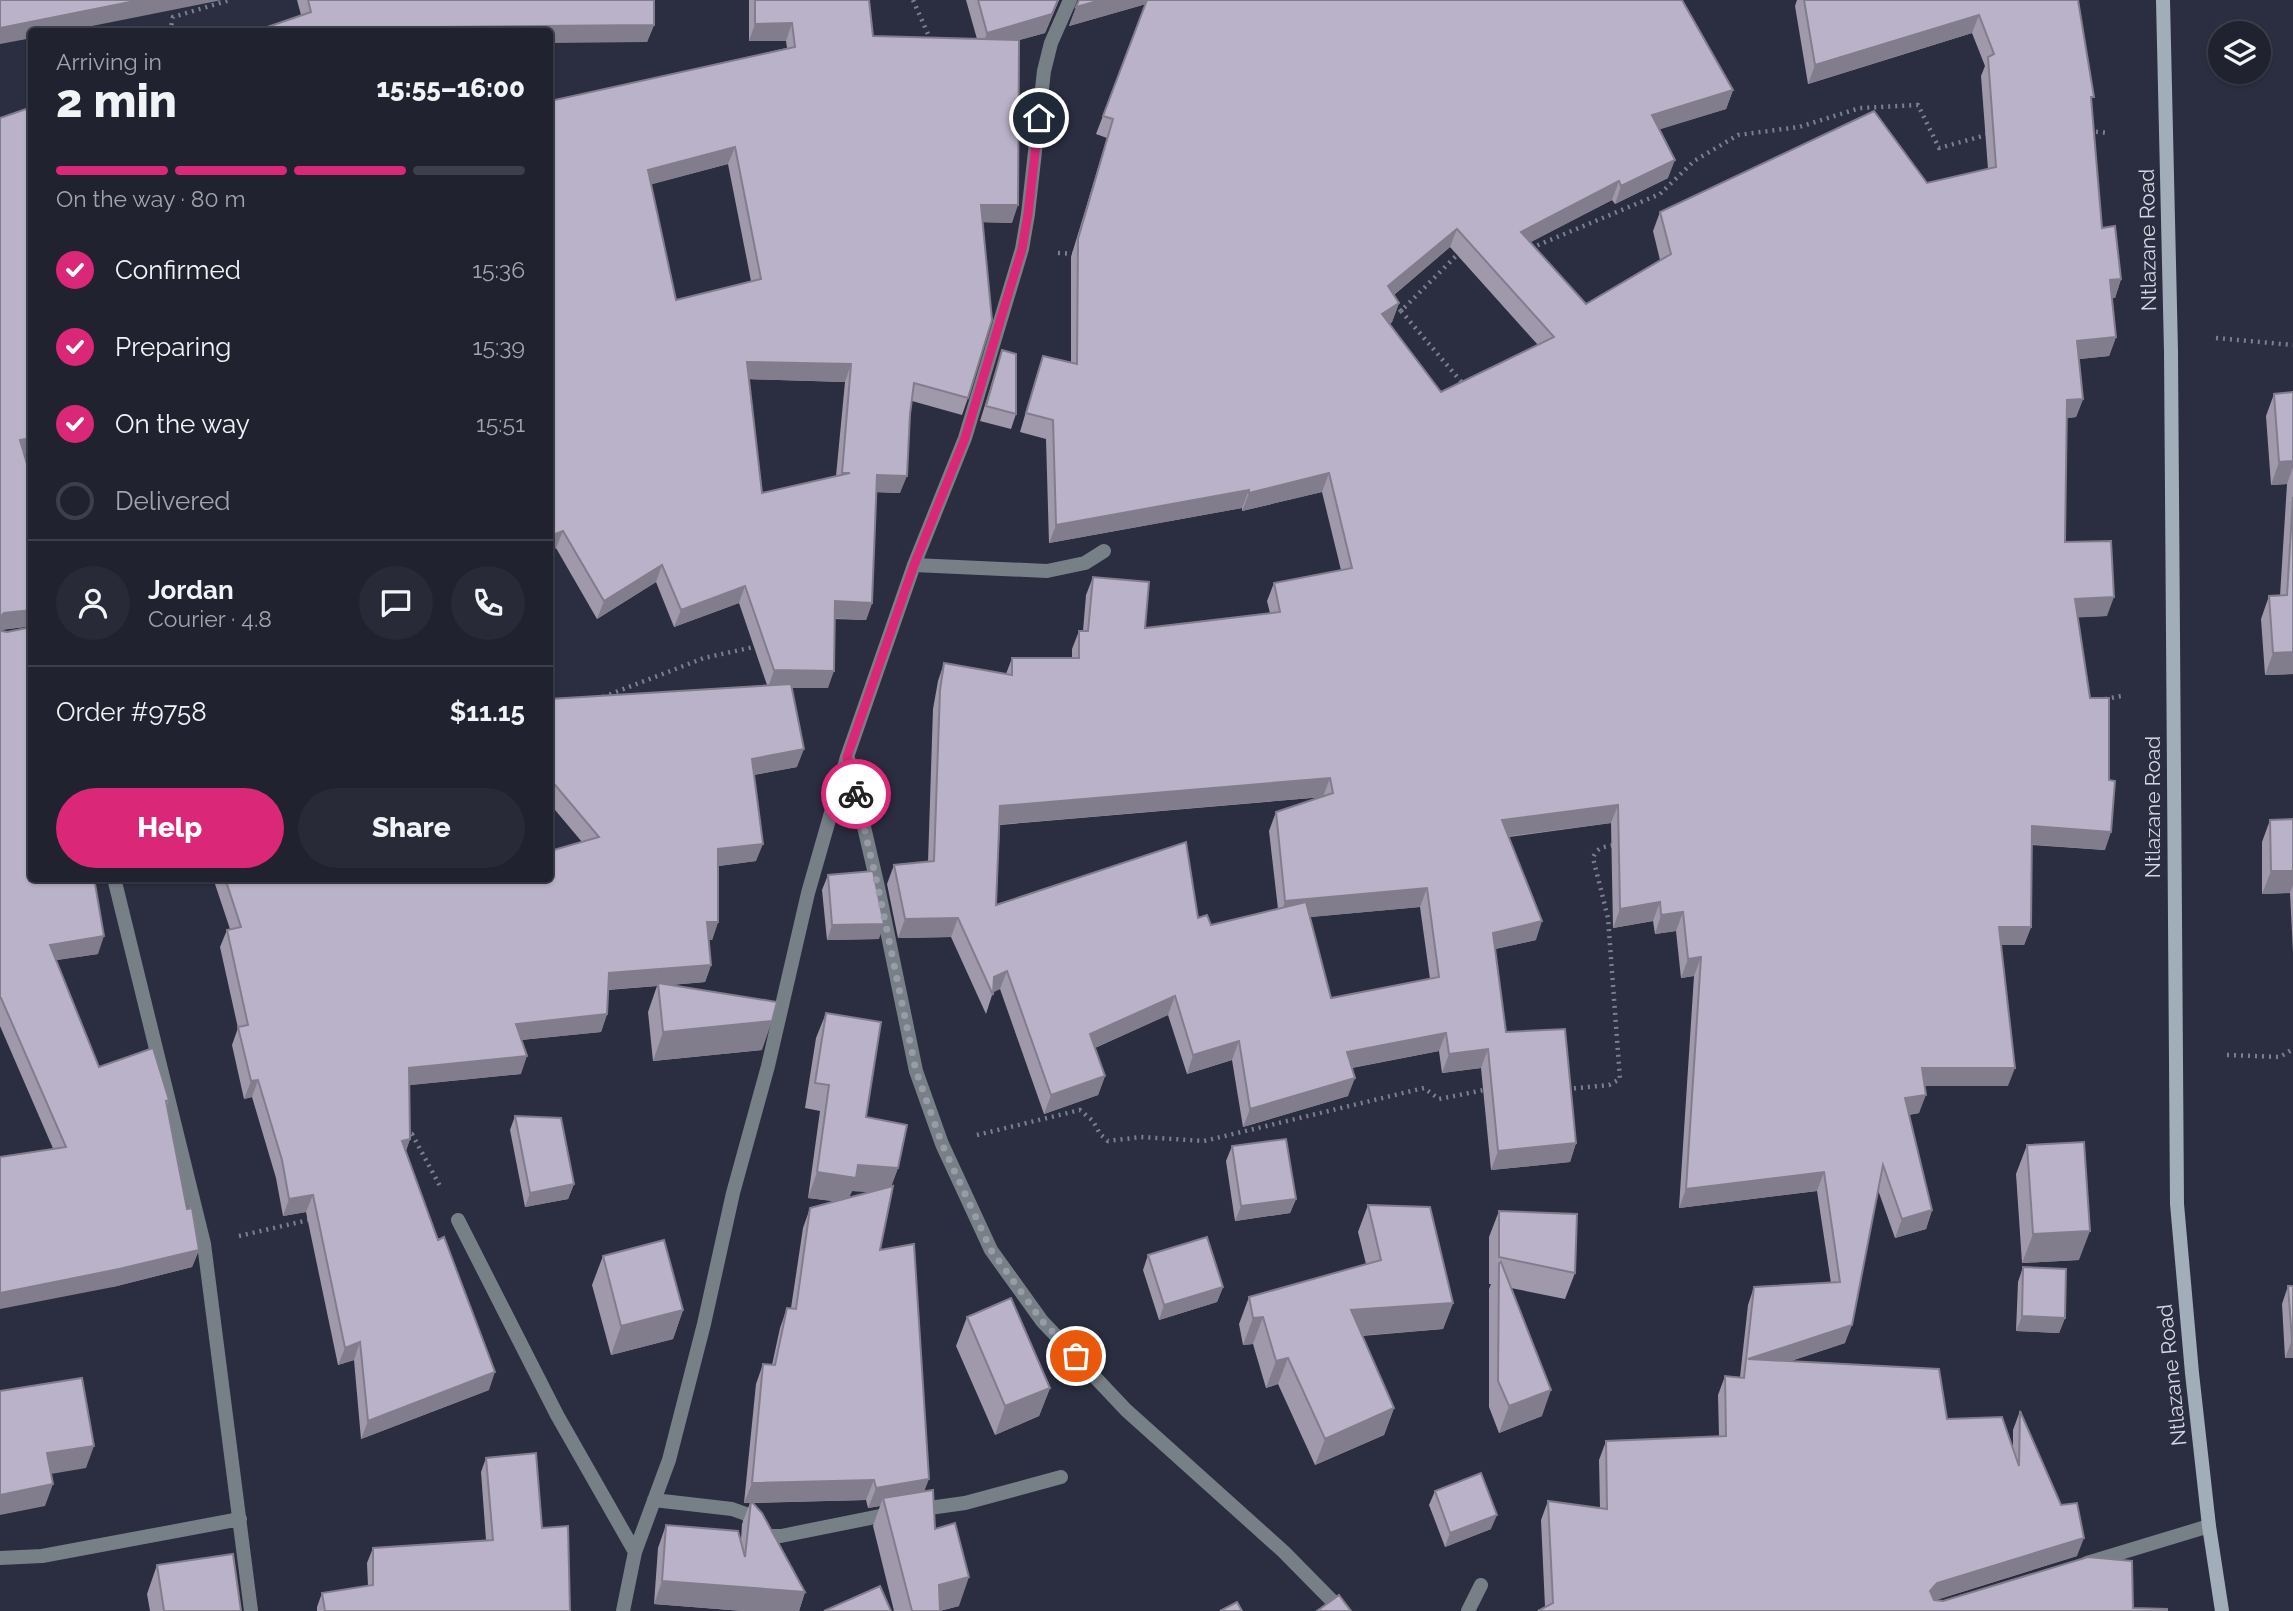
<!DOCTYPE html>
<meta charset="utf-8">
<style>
:root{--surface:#202230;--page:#282a38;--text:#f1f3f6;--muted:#a2a4ab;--line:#3d3f4c;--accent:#db2777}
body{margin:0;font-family:Raleway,sans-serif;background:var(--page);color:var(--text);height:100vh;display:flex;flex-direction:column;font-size:26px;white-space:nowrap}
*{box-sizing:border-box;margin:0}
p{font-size:23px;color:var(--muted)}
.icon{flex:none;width:38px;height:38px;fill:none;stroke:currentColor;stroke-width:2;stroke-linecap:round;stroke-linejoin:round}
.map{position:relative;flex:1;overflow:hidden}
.drawer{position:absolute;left:28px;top:28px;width:525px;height:854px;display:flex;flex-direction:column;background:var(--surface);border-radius:7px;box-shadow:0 2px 5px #0004,0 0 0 2px var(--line)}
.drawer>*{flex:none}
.buttons{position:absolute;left:2208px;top:21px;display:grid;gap:14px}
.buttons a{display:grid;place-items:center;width:63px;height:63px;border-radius:50%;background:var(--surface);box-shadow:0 2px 5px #0004,0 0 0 2px var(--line);font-size:35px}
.pin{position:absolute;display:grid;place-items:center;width:60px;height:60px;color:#fff;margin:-30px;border:4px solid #fff;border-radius:50%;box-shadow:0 2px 7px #0007}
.courier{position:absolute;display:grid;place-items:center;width:70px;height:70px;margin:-35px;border:5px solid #db2777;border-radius:50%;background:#fff;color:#222;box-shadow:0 2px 9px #0007}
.head em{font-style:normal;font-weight:800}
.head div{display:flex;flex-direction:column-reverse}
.head{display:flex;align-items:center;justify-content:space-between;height:119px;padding:0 28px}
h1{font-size:46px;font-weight:800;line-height:52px}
.bar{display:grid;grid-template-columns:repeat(4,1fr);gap:10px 7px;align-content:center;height:84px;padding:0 28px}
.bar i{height:9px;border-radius:5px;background:var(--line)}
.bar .active{background:var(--accent)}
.bar p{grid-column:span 4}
.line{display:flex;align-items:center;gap:18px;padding:0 28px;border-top:2px solid var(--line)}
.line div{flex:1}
.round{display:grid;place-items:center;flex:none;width:74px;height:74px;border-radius:37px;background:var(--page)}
ol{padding:0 28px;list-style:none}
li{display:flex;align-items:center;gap:21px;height:77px}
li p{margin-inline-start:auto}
li .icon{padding:7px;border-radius:50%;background:var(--accent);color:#fff;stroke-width:4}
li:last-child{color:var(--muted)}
li i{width:38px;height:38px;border:4px solid var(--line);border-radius:50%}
.button{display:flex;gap:14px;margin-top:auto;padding:14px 28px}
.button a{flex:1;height:80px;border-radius:42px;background:var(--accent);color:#fff;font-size:28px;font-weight:800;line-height:80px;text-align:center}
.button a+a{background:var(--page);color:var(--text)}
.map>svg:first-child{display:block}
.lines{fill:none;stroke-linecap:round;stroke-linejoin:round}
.path{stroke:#7b7f8e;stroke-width:4.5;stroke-dasharray:2 5;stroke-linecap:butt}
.street{stroke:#788087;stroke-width:14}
.secondary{stroke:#a1adb8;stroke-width:14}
.wall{fill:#a099ac;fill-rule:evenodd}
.shaded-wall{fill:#827d8c}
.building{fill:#bab2c8;stroke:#827d8c;stroke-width:2;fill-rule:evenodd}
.done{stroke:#989ca9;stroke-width:7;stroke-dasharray:0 12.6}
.route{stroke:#db2777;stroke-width:9}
.labels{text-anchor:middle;stroke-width:7;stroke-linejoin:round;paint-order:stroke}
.street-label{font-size:21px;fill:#d4d7e2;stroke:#2a2e40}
</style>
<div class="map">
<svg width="2293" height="1611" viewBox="0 0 2293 1611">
<rect width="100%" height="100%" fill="#2a2e40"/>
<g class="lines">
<!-- path -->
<path class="path" d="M913 0 931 41
M170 32 173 17 230 0
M2089 131 2109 133
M1531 248 1660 194 1694 161 1738 135 1799 127 1860 108 1918 105 1939 148 1990 134
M1058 253 1077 254
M1395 304 1401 311 1460 252
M1401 311 1464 385
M2216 338 2293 345
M603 697 704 658 758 646
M2105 699 2121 696
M2227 1055 2280 1057 2293 1049
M1567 1089 1609 1085 1620 1079 1608 918 1593 858C1597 847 1604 847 1614 845
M405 1135 412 1134 441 1188
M977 1135 1080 1110 1093 1121 1100 1134 1108 1141 1141 1137 1204 1141 1424 1088 1439 1099 1489 1089
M239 1236 313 1219"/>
<!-- street -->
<path class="street" d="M914 565 1047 571 1085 563 1104 551
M848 758 878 887 916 1071 942 1144 991 1250 1042 1321 1126 1410 1284 1552 1342 1611
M114 878 204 1244 251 1611
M458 1220 557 1415 635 1552
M654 1500 732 1509 746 1514 768 1536H781L895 1513
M915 1510 965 1503 1061 1477
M0 1558 42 1556 240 1519
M2087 1563 2209 1526
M623 1611 635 1552 669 1460 704 1324 733 1193 768 1066 808 893 847 757 914 565 965 438 1022 249 1028 214 1044 71 1051 43 1070 0
M1468 1611 1481 1585"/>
<!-- secondary -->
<path class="secondary" d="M2163 0 2171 351 2177 1204 2192 1373 2209 1526 2222 1611"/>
</g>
<!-- wall -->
<path class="wall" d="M297 0H654V25L647 42 301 15Z
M749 0H869L873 36 977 39 966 0H1059L1045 33 1019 40 1012 223 982 222 968 398 962 415 912 401 900 493 876 492 872 603 866 620 834 619 828 688H792L797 767 754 775 756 861 718 866V922L712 940H709L711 965 705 982 670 985 762 1050 653 1061 648 1012 657 986 608 990 607 1014 601 1032 521 1040V1074L409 1085 410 1139 406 1151 489 1390 361 1439 354 1360 338 1365 306 1212 283 1216 276 1178 252 1097 244 1099 232 1045 238 1028 220 947 227 930 230 929 213 878H550L582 842 550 804V699L767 685 739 603 674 627 656 582 597 619 556 548 550 551V101L787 48 786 41H749ZM728 164 751 281 676 300 651 184ZM749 379 845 382 836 476 762 493Z
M1079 0H1682L1733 90 1726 109 1659 129 1668 178 1615 204 1612 200 1530 242 1586 304 1660 260 1653 231 1660 212 1927 183 1988 169 1981 76 1985 66 1972 33 1808 84 1795 6 1797 0H2078L2091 104 2102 228 2121 279 2115 298H2112L2116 337 2109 356 2079 359 2083 399 2076 417 2067 418 2065 542 2107 616 2078 617 2105 850 2031 845V927L2024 945H2001L2008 1086H1925L1919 1113 1909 1115 1932 1210 1926 1229 1895 1238 1878 1190 1845 1343 1791 1361 1947 1419 2013 1448V1430L2020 1411 2077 1556 1936 1600 1943 1601 2133 1608 1545 1607 1541 1520 1548 1501 1600 1508 1599 1460 1606 1441 1719 1436 1718 1395 1725 1376 1740 1377 1748 1305 1754 1287 1831 1283 1817 1191 1679 1208 1694 976 1681 978 1676 931 1655 934 1653 921 1613 928 1611 823 1509 837 1536 940 1495 949 1506 1032 1576 1143 1570 1162 1491 1170 1481 1068 1442 1073 1439 1051 1352 1068 1348 1096 1243 1127 1232 1060 1187 1074 1168 1015 1095 1048 1105 1076 1098 1095 1044 1114 1000 989 993 992 986 1014 951 937 898 938 887 884 894 865 928 862 933 709 938 681 944 663 1006 674 1012 658H1072V649L1079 631H1083L1086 595 1093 577 1145 628 1270 613 1267 601 1274 583 1341 570 1322 492 1242 511V508L1049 543 1046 439 1020 432 1037 374 1043 356 1071 362V257L1107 138 1096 134 1146 4 1069 26ZM1450 247 1538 345 1441 392 1390 324 1392 322 1399 303 1394 295ZM1323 797 1276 812 1269 831 1278 909 1211 925 1198 918 996 905 1000 825ZM1420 907 1430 979 1331 998 1309 917Z
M0 118 24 455 32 626 1 630 32 878 105 880 95 882 98 954 56 960 99 1067 169 1100 167 1106 187 1209 199 1250 192 1267 113 1287 0 1026Z
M1002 350 1016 414 1011 429 980 421Z
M2293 385V674L2265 675 2261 619 2269 596H2280L2287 484 2271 485 2266 416 2274 394 2293 393Z
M2293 819V953L2290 893 2262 894V842L2270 820Z
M828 875 879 939 827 940 822 890Z
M826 1013 866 1117 898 1168 891 1186 880 1250 924 1491 959 1606 940 1611H894L873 1526 880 1506 868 1508 866 1500 753 1503 805 1592 799 1611H743L654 1604 658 1548 666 1525 741 1540 742 1524 750 1503H744L756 1384 763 1364 772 1365 780 1328 787 1308H791L803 1228 810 1208 834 1201 808 1198 820 1111 805 1108 816 1038ZM852 1191 870 1192 849 1197Z
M515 1116 574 1184 568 1199 525 1207 510 1130Z
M2027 1145 2079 1260 2022 1263 2016 1174Z
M1232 1146 1296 1199 1290 1213 1235 1221 1226 1161Z
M1368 1205 1453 1303 1443 1329 1362 1336 1394 1408 1384 1435 1315 1465 1278 1384 1266 1388 1253 1344 1243 1345 1239 1324 1249 1297 1366 1264 1358 1232Z
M1499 1211 1575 1273 1565 1299 1511 1288 1542 1416 1499 1433 1489 1407V1289L1491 1284H1489V1237Z
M1148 1255 1223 1287 1217 1302 1159 1320 1143 1270Z
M603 1256 683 1310 673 1339 611 1355 592 1285Z
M2023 1267 2065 1318 2059 1333 2016 1331 2018 1282Z
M2288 1286 2293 1358H2285L2282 1304Z
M967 1317 1050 1388 1039 1416 995 1435 956 1346Z
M486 1458 542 1528 570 1611H317V1607L322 1593 368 1586 367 1563 373 1548 486 1540 481 1472Z
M1435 1491 1491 1529 1445 1547 1429 1505Z
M157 1565 241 1611H150L147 1594Z"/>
<!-- shaded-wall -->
<path class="shaded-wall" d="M140 0H222L62 32H32V38L0 44V28Z
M1058 0H1059L1045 33 980 51 987 33Z
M1101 0H1148L1146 4 1069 26 1076 7Z
M1979 15 1972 33 1808 84 1815 65Z
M792 23 786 41H749L755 24Z
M654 25 647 42 550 43V32H434L436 27Z
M1733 90 1726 109 1645 134 1652 115Z
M735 147 728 164 642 187 648 170Z
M1675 160 1668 178 1615 204 1621 186Z
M1619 181 1612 200 1514 251 1521 232Z
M981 205H1018L1012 223 974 222Z
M1457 229 1450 247 1382 305 1388 286Z
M2121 279 2115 298 2103 299 2110 280Z
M1399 303 1392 322 1375 332 1382 314Z
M2116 337 2109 356 2070 360 2077 341Z
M747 362 851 364 845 382 741 379Z
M2083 399 2076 417 2060 419 2067 400Z
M32 438V454L14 458 20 440Z
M2293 461V467L2287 484 2271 485 2279 462Z
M1329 473 1322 492 1242 511 1249 493Z
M877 475 907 476 900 493 871 492Z
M1249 490 1242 508 1049 543 1056 525Z
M563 531 556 548 550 551V536Z
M662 565 656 582 597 619 604 601Z
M745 586 739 603 674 627 681 610Z
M2114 597 2107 616 2068 618 2075 599Z
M835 601 872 603 866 620 828 618Z
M32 610V626L0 630V617L4 613Z
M2293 652V674L2265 675 2273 653Z
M774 670 834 671 828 688H768Z
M804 749 797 767 746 776 752 759Z
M1330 778 1323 797 994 825 1000 806Z
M1618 805 1611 823 1495 838 1502 820Z
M2032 826 2111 832 2105 850 2025 844Z
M763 844 756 861 712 867 718 849Z
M2271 871H2293V885L2290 893 2262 894Z
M88 878H105V880L86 884Z
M1427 888 1420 907 1279 920 1285 901Z
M1660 902 1653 921 1613 928 1620 909Z
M1683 912 1676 931 1655 934 1661 915Z
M958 918 951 937 898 938 905 919Z
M1542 921 1536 940 1486 951 1493 933Z
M707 922H718L712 940H701Z
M884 924 879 939 827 940 832 925Z
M1999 927H2031L2024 945H1992Z
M104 936 98 954 44 962 50 945Z
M1701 957 1694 976 1681 978 1688 959Z
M711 965 705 982 659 986 658 983 657 986 602 990 609 973Z
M1007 971 1000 989 992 993 994 977Z
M1175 996 1168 1015 1083 1053 1090 1034Z
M607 1014 601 1032 510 1041 516 1024Z
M772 1021 762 1050 653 1061 663 1032Z
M1446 1033 1439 1051 1340 1070 1347 1052Z
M1239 1041 1232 1060 1187 1074 1193 1055Z
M1488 1049 1481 1068 1442 1073 1449 1054Z
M527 1056 521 1074 402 1086 409 1068Z
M1922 1068H2015L2008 1086H1915Z
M1105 1076 1098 1095 1044 1114 1051 1095Z
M1355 1078 1348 1096 1243 1127 1250 1109Z
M258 1080 252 1097 244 1099 251 1081Z
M1926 1095 1919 1113 1898 1116 1905 1098Z
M410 1139 404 1156 402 1141Z
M1576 1143 1570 1162 1491 1170 1498 1151Z
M858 1165 898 1168 889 1193 852 1191 847 1203 808 1198 817 1172Z
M1824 1172 1817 1191 1679 1208 1686 1189Z
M574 1184 568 1199 525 1207 530 1193Z
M313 1195 306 1212 283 1216 289 1199Z
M1296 1199 1290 1213 1235 1221 1241 1206Z
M1932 1210 1926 1229 1895 1238 1902 1219Z
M2090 1231 2079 1260 2022 1263 2033 1234Z
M199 1250 192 1267 113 1287 0 1309V1293Z
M1223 1287 1217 1302 1159 1320 1164 1305Z
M1453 1303 1443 1329 1341 1337 1351 1310Z
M683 1310 673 1339 611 1355 621 1326Z
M2022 1316 2065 1318 2059 1333 2016 1331Z
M1263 1317 1253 1344 1243 1345 1253 1318Z
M1852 1325 1845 1343 1744 1376 1748 1359Z
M2292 1340H2293V1358H2285Z
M360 1342 354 1360 338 1365 345 1348Z
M1288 1358 1278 1384 1266 1388 1276 1361Z
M495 1372 489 1390 361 1439 368 1421Z
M1050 1388 1039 1416 995 1435 1005 1406Z
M1551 1390 1542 1416 1499 1433 1509 1406Z
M1394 1408 1384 1435 1315 1465 1325 1439Z
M94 1446 86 1468 39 1476 47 1453Z
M929 1479 921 1500 883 1498 880 1506 868 1508 876 1488Z
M874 1480 866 1500 744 1503 752 1483Z
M53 1484 45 1506 0 1515V1495Z
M1497 1515 1491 1529 1445 1547 1450 1533Z
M2084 1538 2077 1556 1930 1602V1591L1937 1583Z
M969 1577 959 1606 939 1611V1585Z
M662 1581 805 1592 799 1611H743L654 1604Z"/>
<!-- building -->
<path class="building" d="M0 0H140L0 28Z
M308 0H654V25L436 27V32H253L311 12Z
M755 0H869L873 36 1019 40 1018 205H981L992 320 968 398 914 383 910 414 907 476 877 475 872 603 835 601 834 671 774 670 745 586 681 610 662 565 604 601 563 531 550 536V101L795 47 792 23 755 24ZM735 147 761 279 676 300 648 170ZM747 362 851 364 842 473H850L762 493Z
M978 0H1058L1052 14 987 33Z
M1079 0H1101L1076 7Z
M1147 0H1682L1733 90 1652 115 1675 160 1621 186 1619 181 1521 232 1586 304 1671 254 1660 212 1874 111 1927 183 1996 167 1988 57 1994 54 1979 15 1815 65 1804 0H2078L2094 97H2091L2102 228 2115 226 2121 279 2110 280 2116 337 2077 341 2083 399 2067 400 2065 542 2111 541 2114 597 2075 599 2090 698H2109V780L2115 781 2111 832 2032 826 2031 927H1999L2015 1068H1922L1926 1095 1905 1098 1932 1210 1902 1219 1883 1165 1852 1325 1748 1359 1939 1369 1947 1419 2002 1417 2019 1466 2020 1411 2061 1505 2077 1503 2084 1538 1937 1583 1930 1591 1934 1600 1943 1601 2088 1557 2132 1561 2133 1608 2167 1609V1611H1538L1553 1603 1548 1501 1607 1509 1606 1441 1726 1436 1725 1376 1744 1378 1754 1287 1840 1282 1824 1172 1686 1189 1701 957 1688 959 1683 912 1661 915 1660 902 1620 909 1618 805 1502 820 1542 921 1493 933 1506 1032 1565 1029 1576 1143 1498 1151 1488 1049 1449 1054 1446 1033 1347 1052 1355 1078 1250 1109 1239 1041 1193 1055 1175 996 1090 1034 1105 1076 1051 1095 1007 971 994 977 993 995 958 918 905 919 894 865 934 861 940 690 944 663 1012 675V658H1079V631H1088L1093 577 1149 582 1145 628 1280 612 1274 583 1352 568 1329 473 1249 493V490L1056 525 1053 420 1026 413 1043 356 1077 364 1078 239 1113 119 1103 116ZM1457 229 1554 337 1441 392 1382 314 1399 303 1388 286ZM1330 778 1333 793 1276 812 1285 901 1427 888 1439 977 1331 998 1306 902 1211 925 1207 915 1198 918 1186 842 996 905 1000 806Z
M32 107V438L20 440 32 481V610L4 613 0 617V118Z
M1002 350 1016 354V414L986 406Z
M2293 392V461L2279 462 2274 394Z
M2293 497V652L2273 653 2269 596 2287 595Z
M32 627V878H94L104 936 50 945 99 1067 153 1048 169 1100 166 1101 187 1209 192 1208 199 1250 119 1269 0 1293V1157L66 1147 1 998H0V628L2 631 7 632Z
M791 684 804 749 752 759 763 844 718 849V922H707L711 965 609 973 607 1014 516 1024 527 1056 409 1068 410 1139 402 1141 438 1240 444 1237 495 1372 368 1421 360 1342 345 1348 313 1195 289 1199 282 1160 258 1080 251 1081 238 1027 248 1025 227 930 241 927 225 878H550V851L599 837 550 779V699Z
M2293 819V871H2271L2270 820Z
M873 871 884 924 832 925 828 875Z
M658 983 777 1002 772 1021 663 1032Z
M826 1013 881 1022 866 1117 907 1125 898 1168 858 1165 856 1178 817 1172 829 1085 815 1083Z
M515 1116 561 1118 574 1184 530 1193Z
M1286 1139 1296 1199 1241 1206 1232 1146Z
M2084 1142 2090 1231 2033 1234 2027 1145Z
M893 1186 880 1250 914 1244 929 1479 876 1488 874 1480 752 1483 763 1364 775 1365 787 1308 796 1309 810 1208Z
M1368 1205 1430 1207 1453 1303 1351 1310 1394 1408 1325 1439 1288 1358 1276 1361 1263 1317 1253 1318 1249 1297 1381 1260Z
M1499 1211 1577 1214 1575 1273 1499 1257Z
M1207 1237 1223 1287 1164 1305 1148 1255Z
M664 1240 683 1310 621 1326 603 1256Z
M1501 1262 1551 1390 1509 1406 1498 1381 1499 1263Z
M2023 1267 2066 1269 2065 1318 2022 1316Z
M2288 1286H2293V1340H2292Z
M1011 1298 1050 1388 1005 1406 967 1317Z
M82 1378 94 1446 47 1453 53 1484 0 1495V1391Z
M536 1453 542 1528 568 1526 570 1611H325L322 1593 373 1585V1548L493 1540 486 1458Z
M1481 1473 1497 1515 1450 1533 1435 1491Z
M933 1490 935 1529 955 1523 969 1577 939 1585 940 1611H912L883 1498Z
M751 1501 762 1513 805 1592 662 1581 666 1525 738 1531 745 1557Z
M233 1554 241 1611H164L157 1565Z
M880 1586 891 1611H824Z
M1339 1595 1351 1611H1317Z
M1237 1602 1242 1611H1220Z"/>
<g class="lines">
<!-- done -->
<path class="done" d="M856 794 878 887 916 1071 942 1144 991 1250 1042 1321 1076 1356"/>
<!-- route -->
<path class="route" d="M856 794 847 757 914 565 965 438 1001 318 1022 249 1028 214 1039 118"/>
</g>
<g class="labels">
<!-- street labels -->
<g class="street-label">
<text transform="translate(2148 240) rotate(-91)" y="7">Ntlazane Road</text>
<text transform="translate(2153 807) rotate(-90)" y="7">Ntlazane Road</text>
<text transform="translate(2172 1375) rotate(-96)" y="7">Ntlazane Road</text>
</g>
</g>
</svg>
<div class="buttons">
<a><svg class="icon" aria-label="layers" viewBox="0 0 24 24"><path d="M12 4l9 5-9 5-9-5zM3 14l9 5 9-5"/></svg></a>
</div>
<div class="pin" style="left:1076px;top:1356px;background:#ea580c"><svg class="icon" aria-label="bag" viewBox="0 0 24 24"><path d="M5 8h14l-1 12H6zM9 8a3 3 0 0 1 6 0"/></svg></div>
<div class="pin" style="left:1039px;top:118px;background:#1f2937"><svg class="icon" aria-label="home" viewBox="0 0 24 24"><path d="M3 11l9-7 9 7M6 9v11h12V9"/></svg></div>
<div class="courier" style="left:856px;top:794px"><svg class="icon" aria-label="bike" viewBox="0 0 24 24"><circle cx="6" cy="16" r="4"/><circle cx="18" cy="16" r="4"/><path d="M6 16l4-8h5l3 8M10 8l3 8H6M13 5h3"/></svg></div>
<section class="drawer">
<div class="head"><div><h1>2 min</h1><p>Arriving in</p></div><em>15:55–16:00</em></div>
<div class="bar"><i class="active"></i><i class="active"></i><i class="active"></i><i></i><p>On the way · 80 m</p></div>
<ol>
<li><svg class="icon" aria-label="check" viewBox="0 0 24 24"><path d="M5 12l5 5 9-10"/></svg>Confirmed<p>15:36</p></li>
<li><svg class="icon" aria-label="check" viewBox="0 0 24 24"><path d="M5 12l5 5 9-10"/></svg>Preparing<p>15:39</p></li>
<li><svg class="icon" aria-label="check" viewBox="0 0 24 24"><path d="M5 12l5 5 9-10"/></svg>On the way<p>15:51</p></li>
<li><i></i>Delivered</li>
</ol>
<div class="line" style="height:126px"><a class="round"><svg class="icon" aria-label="person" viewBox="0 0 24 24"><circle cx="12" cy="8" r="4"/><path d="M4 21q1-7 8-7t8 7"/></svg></a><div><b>Jordan</b><p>Courier · 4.8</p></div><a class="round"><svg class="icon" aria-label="chat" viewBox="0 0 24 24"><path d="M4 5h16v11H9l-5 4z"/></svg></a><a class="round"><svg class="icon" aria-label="phone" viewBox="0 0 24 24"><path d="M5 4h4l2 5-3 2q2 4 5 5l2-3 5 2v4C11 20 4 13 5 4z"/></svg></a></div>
<div class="line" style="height:91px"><div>Order #9758</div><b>$11.15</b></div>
<div class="button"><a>Help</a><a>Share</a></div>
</section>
</div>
